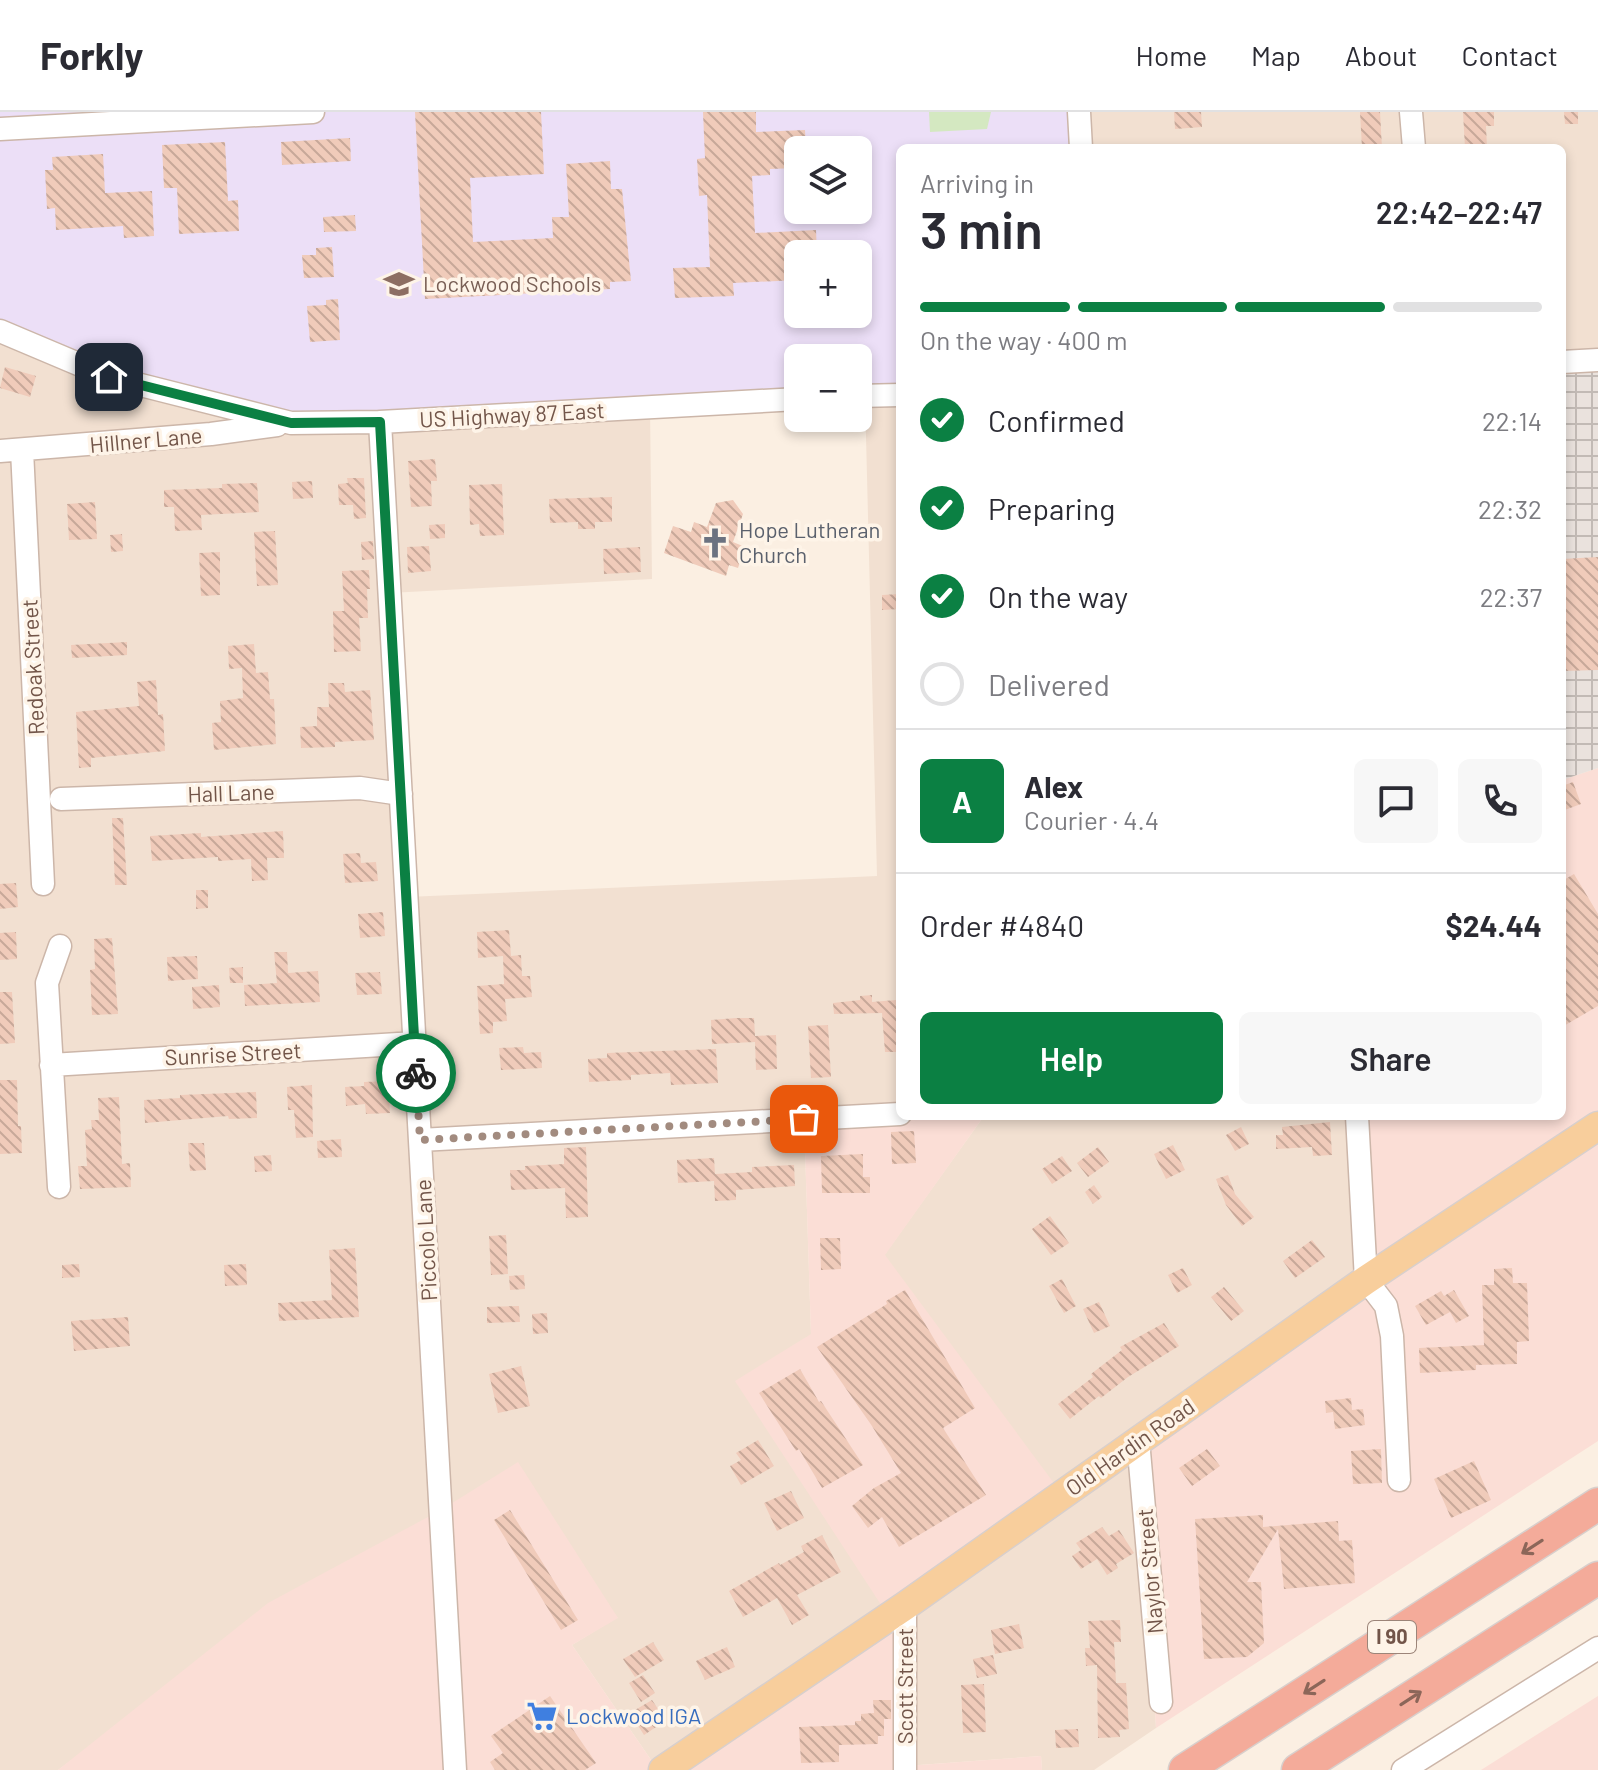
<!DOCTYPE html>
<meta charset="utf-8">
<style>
:root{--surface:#fff;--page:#f7f7f7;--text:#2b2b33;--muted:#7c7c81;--line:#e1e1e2;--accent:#0b8043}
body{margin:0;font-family:Barlow,sans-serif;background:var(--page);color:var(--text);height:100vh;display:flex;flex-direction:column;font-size:30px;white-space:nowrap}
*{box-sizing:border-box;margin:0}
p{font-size:26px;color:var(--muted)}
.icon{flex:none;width:44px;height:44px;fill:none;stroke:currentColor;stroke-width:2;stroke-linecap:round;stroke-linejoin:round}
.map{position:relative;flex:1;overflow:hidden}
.sheet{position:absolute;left:896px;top:32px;width:670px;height:976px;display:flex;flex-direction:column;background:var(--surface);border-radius:12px;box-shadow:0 4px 12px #0003}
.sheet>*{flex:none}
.tools{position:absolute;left:784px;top:24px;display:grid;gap:16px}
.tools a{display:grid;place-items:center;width:88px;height:88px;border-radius:12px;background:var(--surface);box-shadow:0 4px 12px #0003;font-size:40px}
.pin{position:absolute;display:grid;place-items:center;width:68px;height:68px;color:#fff;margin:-34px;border-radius:16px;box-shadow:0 4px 12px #0006}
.courier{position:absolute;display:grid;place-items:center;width:80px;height:80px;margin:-40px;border:6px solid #0b8043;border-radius:50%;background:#fff;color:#222;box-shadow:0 2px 10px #0007}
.head em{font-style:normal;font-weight:600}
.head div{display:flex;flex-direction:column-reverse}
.head{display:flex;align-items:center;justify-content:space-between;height:136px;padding:0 24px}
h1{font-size:52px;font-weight:600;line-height:60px}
.bar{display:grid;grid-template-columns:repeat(4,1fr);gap:12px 8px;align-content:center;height:96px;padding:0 24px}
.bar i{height:10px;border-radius:6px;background:var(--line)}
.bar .active{background:var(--accent)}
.bar p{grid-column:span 4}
.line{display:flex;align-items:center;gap:20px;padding:0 24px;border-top:2px solid var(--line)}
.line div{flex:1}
.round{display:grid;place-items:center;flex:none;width:84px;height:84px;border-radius:12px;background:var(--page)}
ol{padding:0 24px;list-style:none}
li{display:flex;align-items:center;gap:24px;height:88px}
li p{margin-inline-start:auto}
li .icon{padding:8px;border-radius:50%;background:var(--accent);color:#fff;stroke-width:4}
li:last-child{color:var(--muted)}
li i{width:44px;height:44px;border:4px solid var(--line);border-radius:50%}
.primary-button{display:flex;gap:16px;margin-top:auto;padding:16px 24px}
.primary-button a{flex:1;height:92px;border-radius:12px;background:var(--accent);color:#fff;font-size:32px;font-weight:600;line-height:92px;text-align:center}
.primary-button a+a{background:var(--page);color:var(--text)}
header{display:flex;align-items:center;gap:48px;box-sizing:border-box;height:112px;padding:0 40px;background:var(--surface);border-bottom:2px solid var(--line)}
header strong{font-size:38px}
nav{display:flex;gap:44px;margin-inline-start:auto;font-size:28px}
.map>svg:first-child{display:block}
.residential{fill:#f2e0d1}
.commercial{fill:#fbded6}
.industrial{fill:url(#industrial-grid)}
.education{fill:#ecdff7;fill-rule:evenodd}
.green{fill:#d4e8c1}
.building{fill:url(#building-back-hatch)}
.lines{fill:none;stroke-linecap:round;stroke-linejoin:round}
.minor-casing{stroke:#ccb6a9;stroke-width:25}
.major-casing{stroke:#d8cfcc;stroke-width:31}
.highway-casing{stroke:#d8cfcc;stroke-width:35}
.minor{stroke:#fff;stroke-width:22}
.major{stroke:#f8ce9c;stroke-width:28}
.highway{stroke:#f4ab9a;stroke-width:32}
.oneway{stroke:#8c6659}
.done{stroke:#a28b7f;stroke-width:8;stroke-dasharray:0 14.4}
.route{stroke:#0b8043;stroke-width:10}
.labels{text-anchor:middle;stroke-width:7;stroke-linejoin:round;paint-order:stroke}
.shield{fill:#fef4e8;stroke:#9c8579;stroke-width:2}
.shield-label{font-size:20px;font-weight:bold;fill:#725549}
.education-label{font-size:22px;fill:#785e54;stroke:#fef4e8;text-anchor:start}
.street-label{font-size:22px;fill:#725549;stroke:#fef4e8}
.worship-label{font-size:22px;fill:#5b616d;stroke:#fef4e8;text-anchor:start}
.shop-label{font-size:22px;fill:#366cbe;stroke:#fef4e8;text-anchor:start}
</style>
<header>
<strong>Forkly</strong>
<nav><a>Home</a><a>Map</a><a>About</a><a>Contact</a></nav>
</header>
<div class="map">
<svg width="1598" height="1658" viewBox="0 0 1598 1658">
<defs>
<pattern id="industrial-grid" width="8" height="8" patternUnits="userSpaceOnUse" patternTransform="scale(2)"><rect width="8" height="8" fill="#eae2dd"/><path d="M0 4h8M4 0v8" fill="none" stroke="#c2bab5"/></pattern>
<pattern id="building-back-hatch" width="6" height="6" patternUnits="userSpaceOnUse" patternTransform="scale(2)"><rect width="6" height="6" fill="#f0cbba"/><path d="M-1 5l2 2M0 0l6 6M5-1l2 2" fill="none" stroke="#c7a899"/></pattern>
</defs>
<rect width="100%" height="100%" fill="#fbefe2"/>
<!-- residential -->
<path class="residential" d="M1067 0H1598V248L1562 250V36H1069Z
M0 220 650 295 652 467 390 481 407 785 877 764 865 284 900 283V1002L804 1007 811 1222 889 1505 658 1658 572 1533 618 1505 83 1640 58 1658H0Z
M984 1004H1357L1366 1168 1139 1329 1156 1616 1094 1658H1042L1041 1644 905 1654 885 1142Z"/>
<!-- commercial -->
<path class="commercial" d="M1598 656V1329L1156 1616 1138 1328 1366 1168 1357 1004H1562V668Z
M900 1004H984L885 1143 1062 1382 905 1494 906 1654 1041 1644 1042 1658H663L889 1505 735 1269 811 1222 804 1007Z
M518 1350 618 1506 572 1533 658 1658H58L268 1491 441 1398Z
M1598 1584V1658H1481Z"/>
<!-- industrial -->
<path class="industrial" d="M1598 249V656L1562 668V251Z"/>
<!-- education -->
<path class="education" d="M0 0H1067L1069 36H900V284L858 286V246H798V289L291 311 0 220ZM798 38H858V98H798ZM798 142H858V202H798Z"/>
<!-- green -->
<path class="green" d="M929 0H991L987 17 930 20Z"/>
<!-- building -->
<path class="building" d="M415 0H541L544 62 470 66 473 130 553 126 552 105H569L566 52 610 49 611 77H622L631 169 610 170V177L425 187Z
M703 0H756V20L805 18 806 38H798V56L770 57V63L752 64 755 121 816 118 817 142H798V168L733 171 734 184 675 186 673 156 710 155 707 83 699 84 697 47 705 46Z
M1174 0H1201L1202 15 1175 17Z
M1360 0H1380L1382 36H1362Z
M1463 0H1494V14H1486L1487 36H1465Z
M1564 0H1578V12H1565Z
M350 26 351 49 282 53 281 30Z
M225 30 228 89 238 88 239 119 179 122 177 76H164L162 33Z
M103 42 105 81 152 79 154 124 124 126 123 114 56 118 55 96 47 97 45 58H53L52 45Z
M355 103 356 119 324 120 323 105Z
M332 135 334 165 304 166 302 143H316V136Z
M338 187 340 228 310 230 307 194 326 193V188Z
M5 255 36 264 30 285 0 276Z
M435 347 437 369H431L432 394 411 395 408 349Z
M347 366H364L366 406 354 407 353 393H339L338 372 348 371Z
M312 369 313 386 293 387 292 370Z
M257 371 259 400 201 403 202 418 175 419 174 395H164V378L222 376V372Z
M502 372 504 423 480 424 479 412 470 413 469 373Z
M612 385V410H595V417H578V410L550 411 549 387Z
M733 388 743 402 733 430 745 435 738 456 729 453 726 464 664 441 673 414 691 420 694 410 707 415 716 391Z
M95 390 97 427 69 428 67 392Z
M445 412V426L430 427 429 413Z
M275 419 278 473 257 474 254 420Z
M122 422 123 439 111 440 110 423Z
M373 429 374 447 362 448 361 430Z
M429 434 431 459 408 461 407 435Z
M640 435 641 460 604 462 603 437Z
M220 440V483L201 484 199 441Z
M1598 445V558L1562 559V447Z
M369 458 370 477H367L368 506H359L361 539 334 540 333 499H344L342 459Z
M900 482V497L882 498V483Z
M127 530V543L72 546 71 533Z
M254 532 256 561 268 560 270 587H274L276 632 214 638 212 611 221 610 220 589 243 586 242 556 229 557 228 534Z
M156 568 158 603 163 602 165 639 91 646V655L79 656 76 600 139 594 137 570Z
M328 571H344L345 580 370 578 374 628 335 630V635L301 636 300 615 317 614V595H329Z
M1573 670 1581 692 1562 699V674Z
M112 706H123L127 773H115Z
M283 719 284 746H267L268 768 252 769 251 747 218 749V745L152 749 150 724 201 721V725Z
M360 741 361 751 376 750 378 769 345 771 343 742Z
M1574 762 1598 802V894L1562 915V769Z
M16 771 18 795 0 797V772Z
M196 778H208V796L196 797Z
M383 800 385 824 360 826 358 802Z
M509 818 511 844 521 843 522 864H530L532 885 505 887 507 909 493 910V921L480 922 477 874 504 872 503 844 478 846 477 820Z
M16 820 17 847 0 848V821Z
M112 826 118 902 92 903 90 858 95 857 94 827Z
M274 840H287L288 861 318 859 320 890 245 894 244 873 277 871Z
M197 844 198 867 168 869 167 845Z
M243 855V871H230L229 856Z
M380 860 382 882 357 883 355 861Z
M219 873 220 895 193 897 192 875Z
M0 880H12L15 931 0 932Z
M872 883V890L896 888 899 940H885L882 901 834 902 833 891 860 888V884Z
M736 906H754L755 924 776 923 777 957 756 958 755 930 712 932 711 908Z
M828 913 831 965 811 966 808 914Z
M523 935 524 941 541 940 542 956 501 958 499 936Z
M716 937 718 971 671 973 670 961 631 963V968L589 970 588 947 607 946V941Z
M0 968H17L18 1014H21L22 1041 0 1042Z
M388 969 390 1001 366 1002 365 992 346 994 345 975 364 974V970Z
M312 973 313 1025 296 1026 294 998H288L287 975Z
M256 980 257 1006 229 1007 228 1004 145 1011 144 988 180 986V983Z
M119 985 122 1052 130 1051 131 1075 80 1077 78 1054H87L85 1018 92 1017 91 1008H99L98 986Z
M1330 1010 1332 1043 1313 1044 1312 1035 1276 1037V1023H1283L1282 1015Z
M1241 1015 1249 1032 1235 1039 1226 1023Z
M914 1019 916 1051 892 1052 891 1020Z
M341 1027 342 1045 318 1046 317 1029Z
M188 1031H204L206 1058 190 1059Z
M1173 1033 1185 1058 1166 1067 1154 1042Z
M586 1035 588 1105 566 1106 565 1076 511 1078 510 1058H525V1054L564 1052V1036Z
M1098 1035 1109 1050 1088 1065 1077 1051Z
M863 1042V1065H870V1081H822L821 1044Z
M271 1043 272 1059 255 1060 254 1044Z
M1062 1044 1072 1059 1052 1072 1042 1057Z
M714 1046 715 1062 752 1060V1055L794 1053 795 1074 736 1078V1088L715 1089 714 1069 678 1071 677 1048Z
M1228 1063 1235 1082 1254 1105 1242 1114 1226 1093 1216 1067Z
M1094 1073 1102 1085 1093 1092 1085 1080Z
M1050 1104 1069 1131 1051 1143 1032 1117Z
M506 1123 508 1162 491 1163 489 1124Z
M820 1126H840L841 1157 821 1158Z
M1312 1128 1325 1145 1295 1166 1283 1149Z
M355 1136 359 1205 279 1209 278 1191 332 1188 329 1138Z
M79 1152 80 1165 62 1166V1153Z
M246 1152 247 1173 225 1174 224 1153Z
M1183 1156 1192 1173 1177 1181 1168 1163Z
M1512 1156 1513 1171H1527L1529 1229 1517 1230V1252L1476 1253V1258L1420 1261 1419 1236 1484 1233 1482 1173H1494V1157Z
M524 1163 525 1177 510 1178 509 1164Z
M1062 1167 1076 1194 1064 1201 1049 1174Z
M1224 1175 1244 1199 1231 1209 1211 1185Z
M905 1178 975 1296 943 1316 986 1383 899 1435 882 1405 868 1416 852 1394 874 1376 901 1361 872 1314 817 1235 887 1192 886 1189Z
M1454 1178 1469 1204 1456 1211 1450 1200 1426 1213 1415 1194 1441 1179 1444 1184Z
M1099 1190 1110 1214 1094 1221 1083 1197Z
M519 1194 520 1210 487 1211V1195Z
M547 1201 548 1221 533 1222 532 1202Z
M128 1205 130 1234 74 1239 71 1209Z
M1164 1211 1179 1234 1128 1265 1101 1286 1099 1284 1070 1307 1058 1292 1093 1265 1091 1262 1122 1238 1120 1235Z
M521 1254 530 1294 498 1301 489 1262Z
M800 1257 819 1290 821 1289 863 1353 822 1376 799 1337 796 1339 759 1281Z
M1351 1286 1352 1298 1363 1297 1365 1313 1335 1317 1333 1300 1326 1301 1325 1289Z
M758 1328 774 1354 741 1373 730 1354 741 1348 736 1341Z
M1207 1337 1220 1354 1192 1374 1179 1356Z
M1381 1337 1382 1371 1353 1372 1351 1339Z
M1474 1349 1491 1388 1451 1406 1434 1367Z
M791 1379 804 1406 777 1419 764 1391Z
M510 1398 578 1508 561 1518 494 1408Z
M1263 1403V1415L1338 1409 1339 1429 1352 1428 1355 1471 1284 1477 1278 1417 1247 1470H1261L1264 1531 1247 1545 1204 1547 1195 1407Z
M1102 1415 1109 1424 1119 1418 1134 1441 1116 1452 1118 1456 1107 1463 1097 1447 1081 1457 1072 1444 1081 1438 1076 1431Z
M822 1423 841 1460 797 1483 809 1503 792 1513 777 1486 743 1505 729 1479 779 1451 780 1453 804 1440 801 1434Z
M1120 1508 1121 1530H1114L1116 1571H1126L1129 1617 1119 1618 1120 1625 1098 1626 1097 1553 1086 1554 1085 1536H1090L1088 1509Z
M1019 1512 1024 1536 995 1542 991 1518Z
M653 1530 664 1548 635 1565 623 1547Z
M727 1535 735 1555 705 1568 696 1549Z
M993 1543 997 1562 977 1566 973 1547Z
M643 1563 655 1581 641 1590 629 1571Z
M984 1572 986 1620 963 1621 961 1573Z
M550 1584 596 1651 585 1658H495L490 1650 503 1641 491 1624Z
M652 1588 660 1600 653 1604 659 1613 644 1623 630 1601Z
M873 1588H891V1607H884V1624H878V1632L839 1633V1650L801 1651 799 1615 855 1613V1609H861V1602L874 1601Z
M1078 1617 1079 1635 1056 1636 1055 1618Z"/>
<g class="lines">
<!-- minor casing -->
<g class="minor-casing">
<path id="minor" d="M1079 0 1081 36
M1411 0 1414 36
M0 17 313 0
M0 219 109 265 291 311 380 310 798 287
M1562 250 1598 248
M858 284 900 283
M380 310 455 1658
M22 338 43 772
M0 339 211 322 277 313
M61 687 360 676 401 682
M51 953 415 931
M1357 1004 1366 1168 1386 1194 1392 1224 1399 1368
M420 1028 900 1002
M59 1075 47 871 60 834
M1138 1328 1161 1590
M905 1494V1658
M1403 1658 1598 1536"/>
</g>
<!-- major casing -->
<g class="major-casing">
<path id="major" d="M663 1658 905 1494 1366 1168 1598 1014"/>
</g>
<!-- highway casing -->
<g class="highway-casing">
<path id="highway" d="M1185 1658 1598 1392
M1298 1658 1598 1466"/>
</g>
<!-- minor -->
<use href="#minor" class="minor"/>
<!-- major -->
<use href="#major" class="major"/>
<!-- highway -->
<use href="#highway" class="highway"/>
</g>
<!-- one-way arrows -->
<defs><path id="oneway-shaft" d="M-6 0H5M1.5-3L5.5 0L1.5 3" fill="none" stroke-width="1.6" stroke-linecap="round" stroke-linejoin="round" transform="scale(2)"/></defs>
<g class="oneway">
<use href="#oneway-shaft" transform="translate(1532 1435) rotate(147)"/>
<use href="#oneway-shaft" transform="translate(1314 1575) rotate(147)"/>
<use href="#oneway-shaft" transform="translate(1411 1586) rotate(-33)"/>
</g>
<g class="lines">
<!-- done -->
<path class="done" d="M416 961 420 1028 804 1007"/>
<!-- route -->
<path class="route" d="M109 265 291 311 380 310 416 961"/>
</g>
<!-- icons -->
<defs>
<g id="school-bare" transform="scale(2.4)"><path d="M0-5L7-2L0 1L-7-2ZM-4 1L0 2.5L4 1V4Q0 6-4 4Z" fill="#8d6e63" stroke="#fef4e8" stroke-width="2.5" paint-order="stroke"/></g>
<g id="church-bare" transform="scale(2.4)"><path d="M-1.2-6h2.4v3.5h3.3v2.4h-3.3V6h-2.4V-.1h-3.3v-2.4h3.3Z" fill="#6b7280" stroke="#fef4e8" stroke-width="2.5" paint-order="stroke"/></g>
<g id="supermarket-bare" transform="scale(2.4)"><path d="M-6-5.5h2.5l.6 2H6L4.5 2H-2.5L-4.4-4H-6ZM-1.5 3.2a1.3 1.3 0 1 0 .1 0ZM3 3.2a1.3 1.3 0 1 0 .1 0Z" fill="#3f7fe0" stroke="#fef4e8" stroke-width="2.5" paint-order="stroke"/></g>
</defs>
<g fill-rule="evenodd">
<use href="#school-bare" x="399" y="172"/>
<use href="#church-bare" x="715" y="431"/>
<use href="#supermarket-bare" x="542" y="1604"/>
</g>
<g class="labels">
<!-- shield labels -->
<rect class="shield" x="1368" y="1509" width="48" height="32" rx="6"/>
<g class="shield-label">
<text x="1392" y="1532">I 90</text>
</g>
<!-- education labels -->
<g class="education-label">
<text x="423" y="180">Lockwood Schools</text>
</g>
<!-- street labels -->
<g class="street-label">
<text transform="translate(512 303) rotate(-3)" y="8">US Highway 87 East</text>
<text transform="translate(146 328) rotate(-5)" y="8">Hillner Lane</text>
<text transform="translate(33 555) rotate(-93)" y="8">Redoak Street</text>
<text transform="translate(231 681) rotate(-2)" y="8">Hall Lane</text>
<text transform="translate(233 942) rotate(-3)" y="8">Sunrise Street</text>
<text transform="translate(426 1128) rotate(-93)" y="8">Piccolo Lane</text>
<text transform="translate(1130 1335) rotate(-35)" y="8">Old Hardin Road</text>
<text transform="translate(1150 1459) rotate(-95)" y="8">Naylor Street</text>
<text transform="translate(905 1574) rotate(-90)" y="8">Scott Street</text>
</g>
<!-- worship labels -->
<g class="worship-label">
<text x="739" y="426">Hope Lutheran<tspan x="739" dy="25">Church</tspan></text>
</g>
<!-- shop labels -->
<g class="shop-label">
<text x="566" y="1612">Lockwood IGA</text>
</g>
</g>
</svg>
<div class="tools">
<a><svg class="icon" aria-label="layers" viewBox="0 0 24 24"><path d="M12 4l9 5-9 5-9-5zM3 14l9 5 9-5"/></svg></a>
<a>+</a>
<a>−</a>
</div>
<div class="pin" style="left:804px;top:1007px;background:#ea580c"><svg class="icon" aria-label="bag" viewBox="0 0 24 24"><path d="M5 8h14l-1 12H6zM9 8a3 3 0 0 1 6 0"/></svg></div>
<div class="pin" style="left:109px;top:265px;background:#1f2937"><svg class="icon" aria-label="home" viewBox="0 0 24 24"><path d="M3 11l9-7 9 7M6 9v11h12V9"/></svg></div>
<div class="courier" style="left:416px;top:961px"><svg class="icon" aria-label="bike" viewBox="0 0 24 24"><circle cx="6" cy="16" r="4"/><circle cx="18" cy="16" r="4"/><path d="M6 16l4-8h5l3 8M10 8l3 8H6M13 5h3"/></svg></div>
<section class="sheet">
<div class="head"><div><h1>3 min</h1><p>Arriving in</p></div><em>22:42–22:47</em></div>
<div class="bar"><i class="active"></i><i class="active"></i><i class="active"></i><i></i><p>On the way · 400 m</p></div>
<ol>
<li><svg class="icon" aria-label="check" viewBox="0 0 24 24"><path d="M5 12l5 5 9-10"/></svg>Confirmed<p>22:14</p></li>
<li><svg class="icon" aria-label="check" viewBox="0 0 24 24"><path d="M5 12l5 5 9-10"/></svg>Preparing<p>22:32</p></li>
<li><svg class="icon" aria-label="check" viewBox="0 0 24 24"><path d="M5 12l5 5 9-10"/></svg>On the way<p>22:37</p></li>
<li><i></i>Delivered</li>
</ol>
<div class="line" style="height:144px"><b class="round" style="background:var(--accent);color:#fff">A</b><div><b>Alex</b><p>Courier · 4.4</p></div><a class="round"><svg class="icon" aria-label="chat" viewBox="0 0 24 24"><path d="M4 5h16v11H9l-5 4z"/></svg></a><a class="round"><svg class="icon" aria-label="phone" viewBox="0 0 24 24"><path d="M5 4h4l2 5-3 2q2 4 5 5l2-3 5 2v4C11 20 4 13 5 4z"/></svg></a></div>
<div class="line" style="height:104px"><div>Order #4840</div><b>$24.44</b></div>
<div class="primary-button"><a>Help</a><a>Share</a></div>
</section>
</div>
